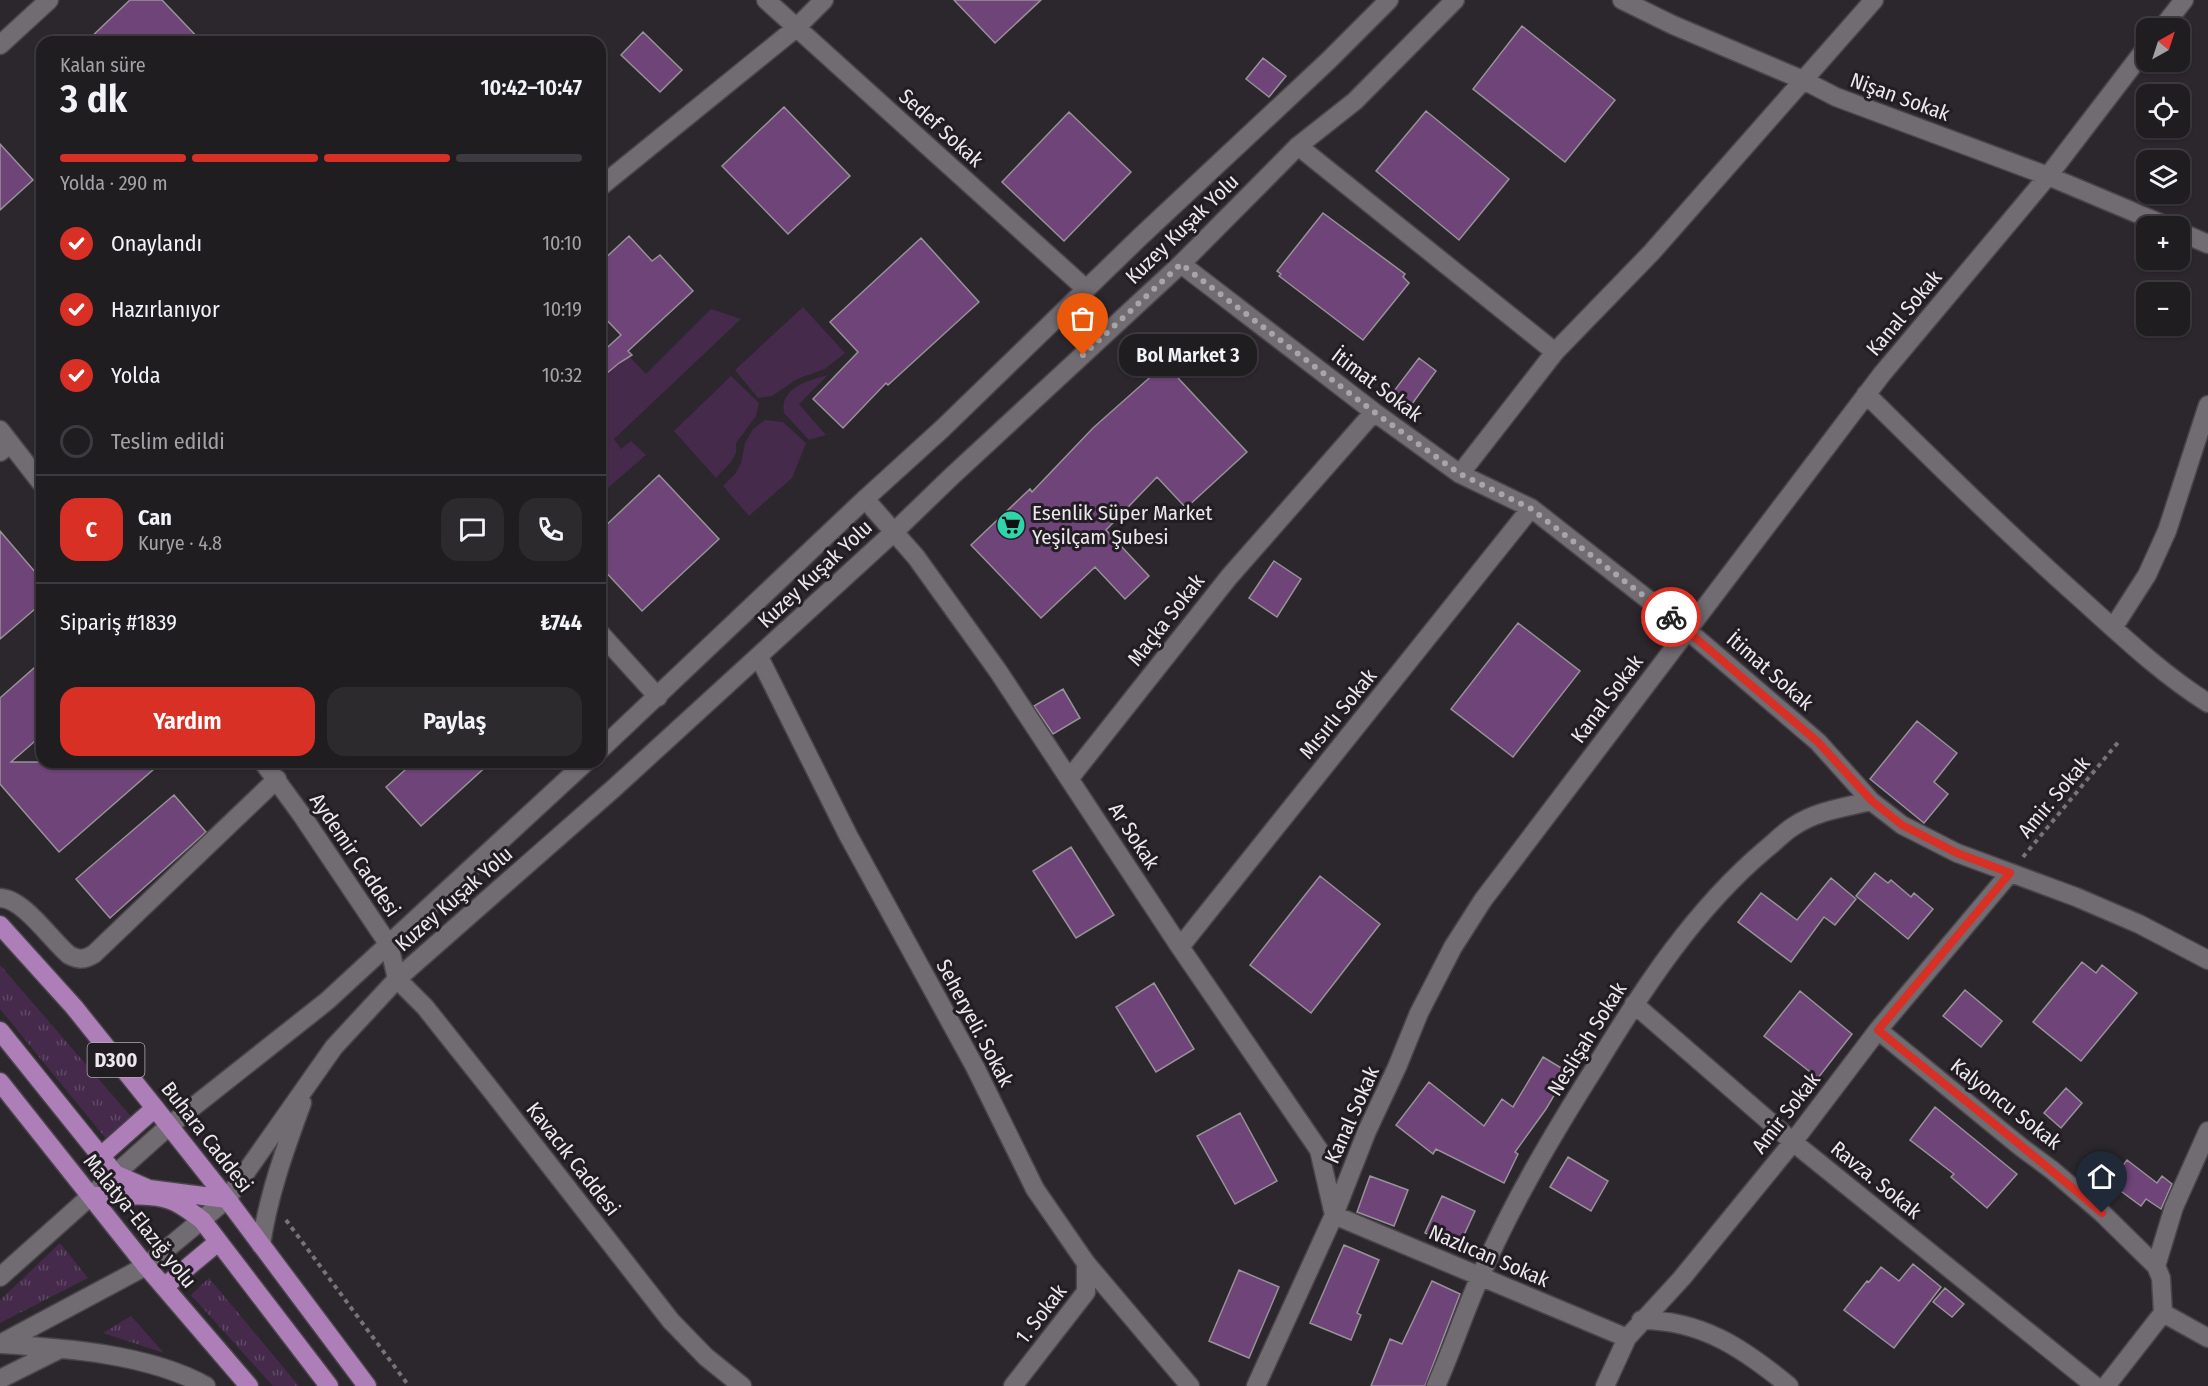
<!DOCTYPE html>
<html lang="tr">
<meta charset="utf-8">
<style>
:root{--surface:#201d21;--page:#2d2a2e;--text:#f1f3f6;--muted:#a2a2a5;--line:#3d3b3f;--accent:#d93025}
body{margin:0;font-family:"Fira Sans Condensed",sans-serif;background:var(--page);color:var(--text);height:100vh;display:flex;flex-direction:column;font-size:22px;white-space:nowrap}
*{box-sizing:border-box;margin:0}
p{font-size:20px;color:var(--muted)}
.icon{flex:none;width:33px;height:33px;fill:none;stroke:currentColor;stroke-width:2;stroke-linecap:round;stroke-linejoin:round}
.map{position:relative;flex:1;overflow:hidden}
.details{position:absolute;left:36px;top:36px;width:570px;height:732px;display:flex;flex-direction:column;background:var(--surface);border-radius:18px;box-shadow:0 2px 4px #0004,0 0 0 2px var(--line)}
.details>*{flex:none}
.needle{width:39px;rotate:39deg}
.buttons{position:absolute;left:2136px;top:18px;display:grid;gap:12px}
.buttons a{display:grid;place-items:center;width:54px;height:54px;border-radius:12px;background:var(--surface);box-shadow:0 2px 4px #0004,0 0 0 2px var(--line);font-size:30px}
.pin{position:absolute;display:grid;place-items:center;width:51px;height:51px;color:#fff;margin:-62px -26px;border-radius:50% 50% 50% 0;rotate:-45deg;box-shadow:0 0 6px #0007}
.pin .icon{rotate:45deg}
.courier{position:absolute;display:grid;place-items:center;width:60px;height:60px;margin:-30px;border:4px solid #d93025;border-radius:50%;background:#fff;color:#222;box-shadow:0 2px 8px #0007}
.bubble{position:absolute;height:42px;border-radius:18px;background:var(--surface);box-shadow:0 2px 4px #0004,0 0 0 2px var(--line);font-size:20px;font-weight:600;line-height:42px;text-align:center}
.overview em{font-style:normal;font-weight:600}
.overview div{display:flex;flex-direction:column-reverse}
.overview{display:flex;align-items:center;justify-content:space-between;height:102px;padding:0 24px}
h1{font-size:39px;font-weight:600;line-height:45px}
.bar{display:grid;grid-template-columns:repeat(4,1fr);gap:9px 6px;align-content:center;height:72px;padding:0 24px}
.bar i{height:8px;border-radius:4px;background:var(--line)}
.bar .active{background:var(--accent)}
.bar p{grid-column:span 4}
.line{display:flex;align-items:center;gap:15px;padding:0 24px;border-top:2px solid var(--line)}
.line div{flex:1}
.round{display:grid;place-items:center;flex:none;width:63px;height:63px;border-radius:18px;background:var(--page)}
ol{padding:0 24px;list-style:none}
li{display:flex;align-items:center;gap:18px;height:66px}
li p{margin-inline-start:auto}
li .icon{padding:6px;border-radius:50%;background:var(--accent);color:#fff;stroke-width:4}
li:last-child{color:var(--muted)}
li i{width:33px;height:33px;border:3px solid var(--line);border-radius:50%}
.primary-button{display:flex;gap:12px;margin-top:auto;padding:12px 24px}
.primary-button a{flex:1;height:69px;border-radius:18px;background:var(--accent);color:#fff;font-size:24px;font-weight:600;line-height:69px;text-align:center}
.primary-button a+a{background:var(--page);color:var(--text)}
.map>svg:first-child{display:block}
.grass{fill:url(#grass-tufts)}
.green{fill:#452a4b}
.building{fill:#6f4478;stroke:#979198;stroke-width:1.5}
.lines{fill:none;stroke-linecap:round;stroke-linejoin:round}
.minor-casing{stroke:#484449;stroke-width:21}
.tertiary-casing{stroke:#484449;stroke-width:21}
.secondary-casing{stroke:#484449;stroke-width:21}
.trunk-casing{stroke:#484449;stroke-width:21}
.path{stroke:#777378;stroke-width:4;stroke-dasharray:4.5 4.5;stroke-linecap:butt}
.minor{stroke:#716b72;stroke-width:18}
.tertiary{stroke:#716b72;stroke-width:18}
.secondary{stroke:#716b72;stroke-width:18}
.trunk{stroke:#ad7eb8;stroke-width:18}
.done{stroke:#a8a5a9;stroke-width:6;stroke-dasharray:0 10.8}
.route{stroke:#d93025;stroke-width:8}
.labels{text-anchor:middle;stroke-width:6;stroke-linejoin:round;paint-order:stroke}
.shield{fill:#221d23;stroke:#afacb0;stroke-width:1.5}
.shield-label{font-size:20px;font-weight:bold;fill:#ece9ed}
.street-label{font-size:21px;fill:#ece9ed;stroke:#221d23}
.poi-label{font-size:21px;fill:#ece9ed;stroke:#221d23;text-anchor:start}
</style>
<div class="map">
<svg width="2208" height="1386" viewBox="0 0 2208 1386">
<defs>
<pattern id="grass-tufts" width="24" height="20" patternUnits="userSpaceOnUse" patternTransform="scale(1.5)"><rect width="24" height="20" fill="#452a4b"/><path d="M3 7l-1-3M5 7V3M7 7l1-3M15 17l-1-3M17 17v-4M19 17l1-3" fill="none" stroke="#604965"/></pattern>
</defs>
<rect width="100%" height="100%" fill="#2b272c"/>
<!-- grass -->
<path class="grass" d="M0 965 134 1120 107 1140 0 1009Z
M60 1243 88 1278 0 1323V1300Z
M209 1278 299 1386H273L191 1295Z
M131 1316 164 1353 103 1333Z"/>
<!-- green -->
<path class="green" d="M803 307 845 353 825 369 797 379 772 396 758 398 735 370Z
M711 309 741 319 614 439 621 449 631 441 646 455 602 493 600 490V446L603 443 600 439V379L627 354 646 374Z
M828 375 799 404 826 435 809 440 784 413C779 388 809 380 828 375Z
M731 376 759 403 756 416 736 443V453L731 462 716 478 674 431Z
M765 420 783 422 806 443 792 478 749 516 723 486 735 474 741 463 745 443 753 429Z"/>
<!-- building -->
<path class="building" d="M130 0H162L202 42H86Z
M954 0H1041L995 43Z
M1522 26 1615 100 1565 162 1473 89Z
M643 32 682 70 660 92 621 55Z
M1263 58 1286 76 1269 97 1246 79Z
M784 107 850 176 788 234 722 166Z
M1426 111 1509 179 1459 240 1376 171Z
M1069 112 1131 172 1064 241 1002 182Z
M0 144 33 180 0 210Z
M1323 213 1405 274 1403 277 1409 283 1363 340 1279 276 1281 274 1277 271Z
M629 236 652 261 660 255 693 291 628 351 632 355 619 363 600 379V354L621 335 600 313V304L607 297 600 290V263Z
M921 238 979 302 888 385 886 383 843 428 813 399 858 352 830 322Z
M1419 358 1436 371 1412 404 1394 391Z
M1165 364 1247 452 1186 508 1157 477 1106 530 1149 576 1125 599 1095 567 1041 618 971 545 1030 489 1032 492 1093 428Z
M659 475 719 539 642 611 600 566V531Z
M0 531 42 580V603L0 639Z
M1274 561 1301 579 1277 617 1249 598Z
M1518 623 1580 671 1513 757 1451 709Z
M42 661V735L11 762H162L59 852 0 784V698Z
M1063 689 1080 718 1053 734 1034 706Z
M1917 721 1957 753 1934 782 1948 794 1924 823 1870 779Z
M414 762H491L421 826 386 787Z
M174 795 206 832 110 918 76 879Z
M1071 847 1114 915 1076 938 1033 871Z
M1875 873 1888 883 1891 880 1911 897 1914 893 1933 909 1908 939 1856 896Z
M1320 876 1380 924 1311 1013 1250 965Z
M1831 878 1856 899 1835 925 1824 917 1791 962 1738 922 1761 893 1797 920Z
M2082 962 2096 973 2102 965 2137 993 2081 1061 2033 1022Z
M1154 983 1194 1049 1156 1072 1116 1007Z
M1965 990 2002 1021 1981 1047 1943 1016Z
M1800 991 1852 1034 1818 1078 1764 1036Z
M1543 1057 1568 1072 1546 1109 1515 1152 1518 1154 1504 1183 1436 1149 1433 1154 1396 1125 1429 1082 1484 1126 1502 1099 1513 1107Z
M2066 1088 2082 1103 2061 1128 2044 1113Z
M1935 1107 2017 1174 1987 1208 1951 1177 1954 1174 1910 1140Z
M1240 1113 1277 1181 1235 1204 1197 1136Z
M1568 1157 1608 1181 1591 1211 1550 1187Z
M2127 1160 2157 1183 2162 1176 2172 1184 2161 1209 2146 1199 2141 1206 2110 1183Z
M1370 1176 1408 1190 1394 1226 1357 1212Z
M1442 1196 1475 1211 1458 1248 1425 1233Z
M1344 1245 1379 1260 1357 1313 1361 1315 1351 1340 1310 1323Z
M1913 1264 1941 1287 1894 1348 1844 1310 1867 1281 1869 1282 1881 1267 1899 1281Z
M1239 1270 1279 1287 1249 1358 1209 1341Z
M1432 1281 1460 1294 1425 1386H1371L1390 1339 1402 1344Z
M1945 1288 1964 1304 1952 1317 1933 1302Z"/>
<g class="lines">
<!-- minor casing -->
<g class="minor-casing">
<path id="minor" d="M766 0 1086 289
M1622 0 1673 25 1803 80 1836 97 2048 176 2167 226
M2162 28 2184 0
M0 45 49 0
M1298 146 1555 352
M600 187 796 28 824 0
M2180 232 2208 244
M1181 264 1374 412 1460 474 1531 508 1687 630 1818 742 1871 801 1902 825 1957 853 2076 897 2139 924 2208 960
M1866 394C1937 464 2007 533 2081 599 2121 635 2162 674 2208 703
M0 452 10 444
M1460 474 1555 352 1652 252 1874 0
M865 499 916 557 998 671 1180 947 1319 1150 1334 1215 1627 1338
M2113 628 2147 575 2167 531 2208 405
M600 633 658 697
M759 657 848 835 975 1067 1035 1189 1086 1263 1190 1386
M1069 779 1229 577 1374 412
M0 898C23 898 51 940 69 955 79 960 84 960 94 954L277 779
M1180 947 1531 508
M1634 1004 1793 1142 2095 1386
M1878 1030 2021 1147 2052 1170 2102 1213 2156 1266
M2163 1313 2208 1338
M1641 1320C1702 1320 1744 1349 1789 1386
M1013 1386 1086 1292V1263
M1256 1386 1334 1215 1367 1131 1397 1067 1419 1013 1453 947 1483 900 1882 374 2048 176 2146 48
M1436 1386C1452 1350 1464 1313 1480 1277 1512 1203 1553 1134 1596 1066 1644 987 1695 909 1766 849 1775 842 1784 832 1794 826 1816 811 1846 807 1871 801
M1605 1386 1627 1338 1682 1278 1793 1142 1878 1030 2010 873
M2106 1386 2163 1313 2161 1278 2156 1266 2174 1207 2208 1131"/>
</g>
<!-- tertiary casing -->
<g class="tertiary-casing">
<path id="tertiary" d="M0 430 42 484
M263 762 301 814 389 945 397 979 425 1007 491 1090 671 1321 706 1357 742 1386"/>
</g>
<!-- secondary casing -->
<g class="secondary-casing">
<path id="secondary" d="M600 750 865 499 942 429 1140 237 1328 61 1389 0
M261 1245C268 1196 285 1149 302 1103
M0 1277 169 1126 327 1001 586 762
M0 1344 146 1266 227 1199 334 1047 397 979 613 789 894 532 952 476 1181 264 1298 146 1355 101 1455 0
M0 1344C65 1348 149 1354 206 1386
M0 1379 60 1349"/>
</g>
<!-- trunk casing -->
<g class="trunk-casing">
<path id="trunk" d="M0 925 74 1007 155 1108 227 1199 367 1386
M0 1031 115 1174 149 1189 227 1199
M0 1082 146 1266 249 1386
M101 1156 155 1108
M91 1196C113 1196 150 1193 170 1200 182 1204 192 1213 202 1220L329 1386
M164 1287 218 1242"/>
</g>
<!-- path -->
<path class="path" d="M2023 857 2120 740
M286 1220 409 1386"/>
<!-- minor -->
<use href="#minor" class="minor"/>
<!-- tertiary -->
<use href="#tertiary" class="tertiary"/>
<!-- secondary -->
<use href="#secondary" class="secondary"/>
<!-- trunk -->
<use href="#trunk" class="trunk"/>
</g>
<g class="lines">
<!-- done -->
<path class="done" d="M1083 355 1181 264 1374 412 1460 474 1530 508 1671 617"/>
<!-- route -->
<path class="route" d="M1671 617 1818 742 1872 801 1902 825 1957 853 2010 873 1878 1030C1952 1091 2029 1150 2102 1213"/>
</g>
<!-- icons -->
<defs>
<g id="supermarket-disc" transform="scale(1.5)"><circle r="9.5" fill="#30d4aa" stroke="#221d23"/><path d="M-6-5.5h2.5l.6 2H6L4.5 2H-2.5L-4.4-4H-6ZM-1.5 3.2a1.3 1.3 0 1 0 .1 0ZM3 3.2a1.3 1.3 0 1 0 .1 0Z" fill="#111"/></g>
</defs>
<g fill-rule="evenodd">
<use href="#supermarket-disc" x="1011" y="525"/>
</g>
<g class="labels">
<!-- shield labels -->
<rect class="shield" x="87.5" y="1043" width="57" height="34" rx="4.5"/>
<g class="shield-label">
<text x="116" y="1067">D300</text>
</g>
<!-- street labels -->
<g class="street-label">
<text transform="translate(1900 97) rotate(20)" y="7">Nişan Sokak</text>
<text transform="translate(941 128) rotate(42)" y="7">Sedef Sokak</text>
<text transform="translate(1182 229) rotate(-44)" y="7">Kuzey Kuşak Yolu</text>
<text transform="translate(1904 313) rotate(-50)" y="7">Kanal Sokak</text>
<text transform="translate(1377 385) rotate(37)" y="7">İtimat Sokak</text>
<text transform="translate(815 574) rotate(-43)" y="7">Kuzey Kuşak Yolu</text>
<text transform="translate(1166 620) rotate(-52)" y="7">Maçka Sokak</text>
<text transform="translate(1770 671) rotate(41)" y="7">İtimat Sokak</text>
<text transform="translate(1607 699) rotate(-53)" y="7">Kanal Sokak</text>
<text transform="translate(1338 714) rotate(-51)" y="7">Mısırlı Sokak</text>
<text transform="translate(2054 797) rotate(-50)" y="7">Amir. Sokak</text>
<text transform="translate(1134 836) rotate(57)" y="7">Ar Sokak</text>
<text transform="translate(355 855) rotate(56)" y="7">Aydemir Caddesi</text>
<text transform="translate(454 899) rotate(-41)" y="7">Kuzey Kuşak Yolu</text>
<text transform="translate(975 1023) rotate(62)" y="7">Seheryeli. Sokak</text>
<text transform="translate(1587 1039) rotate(-58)" y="7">Neslişah Sokak</text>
<text transform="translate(2006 1104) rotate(38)" y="7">Kalyoncu Sokak</text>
<text transform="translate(1786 1113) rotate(-52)" y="7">Amir Sokak</text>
<text transform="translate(1352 1115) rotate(-66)" y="7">Kanal Sokak</text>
<text transform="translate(207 1137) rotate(52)" y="7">Buhara Caddesi</text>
<text transform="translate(573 1159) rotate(52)" y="7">Kavacık Caddesi</text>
<text transform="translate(1876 1180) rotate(39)" y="7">Ravza. Sokak</text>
<text transform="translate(140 1221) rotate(51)" y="7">Malatya-Elazığ yolu</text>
<text transform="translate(1489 1256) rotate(23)" y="7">Nazlıcan Sokak</text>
<text transform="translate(1041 1314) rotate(-52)" y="7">1. Sokak</text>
</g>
<!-- poi labels -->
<g class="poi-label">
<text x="1032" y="520">Esenlik Süper Market<tspan x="1032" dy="24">Yeşilçam Şubesi</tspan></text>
</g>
</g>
</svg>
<div class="buttons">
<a><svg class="needle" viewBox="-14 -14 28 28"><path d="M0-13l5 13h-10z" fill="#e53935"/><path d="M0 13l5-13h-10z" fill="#a2a2a5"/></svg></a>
<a><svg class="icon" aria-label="locate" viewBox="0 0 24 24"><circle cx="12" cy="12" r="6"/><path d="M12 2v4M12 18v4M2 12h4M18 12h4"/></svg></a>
<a><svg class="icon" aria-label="layers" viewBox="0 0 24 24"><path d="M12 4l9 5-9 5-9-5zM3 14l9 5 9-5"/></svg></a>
<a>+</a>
<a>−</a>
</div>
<div class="pin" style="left:1083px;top:355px;background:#ea580c"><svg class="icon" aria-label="bag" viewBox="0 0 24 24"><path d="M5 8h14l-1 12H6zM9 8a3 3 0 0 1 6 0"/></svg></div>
<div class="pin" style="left:2102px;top:1213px;background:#1f2937"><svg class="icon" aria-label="home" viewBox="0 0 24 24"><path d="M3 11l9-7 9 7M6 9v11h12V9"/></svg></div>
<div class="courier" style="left:1671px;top:617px"><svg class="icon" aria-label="bike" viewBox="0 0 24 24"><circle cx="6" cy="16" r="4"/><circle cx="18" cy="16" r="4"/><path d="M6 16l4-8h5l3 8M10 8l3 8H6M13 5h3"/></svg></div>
<div class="bubble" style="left:1119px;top:334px;width:138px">Bol Market 3</div>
<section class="details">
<div class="overview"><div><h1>3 dk</h1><p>Kalan süre</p></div><em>10:42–10:47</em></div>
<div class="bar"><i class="active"></i><i class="active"></i><i class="active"></i><i></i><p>Yolda · 290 m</p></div>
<ol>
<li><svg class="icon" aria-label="check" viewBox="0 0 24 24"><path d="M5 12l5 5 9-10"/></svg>Onaylandı<p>10:10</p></li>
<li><svg class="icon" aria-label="check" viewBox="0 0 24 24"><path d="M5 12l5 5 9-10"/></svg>Hazırlanıyor<p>10:19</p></li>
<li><svg class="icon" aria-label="check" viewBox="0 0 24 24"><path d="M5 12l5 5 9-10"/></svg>Yolda<p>10:32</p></li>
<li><i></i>Teslim edildi</li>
</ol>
<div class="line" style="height:108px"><b class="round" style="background:var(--accent);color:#fff">C</b><div><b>Can</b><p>Kurye · 4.8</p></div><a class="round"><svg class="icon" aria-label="chat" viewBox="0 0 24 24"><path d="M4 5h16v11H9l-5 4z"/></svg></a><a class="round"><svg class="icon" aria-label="phone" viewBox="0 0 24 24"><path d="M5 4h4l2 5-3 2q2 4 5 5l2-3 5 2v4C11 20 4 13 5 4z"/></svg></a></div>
<div class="line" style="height:78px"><div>Sipariş #1839</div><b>₺744</b></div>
<div class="primary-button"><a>Yardım</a><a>Paylaş</a></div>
</section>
</div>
